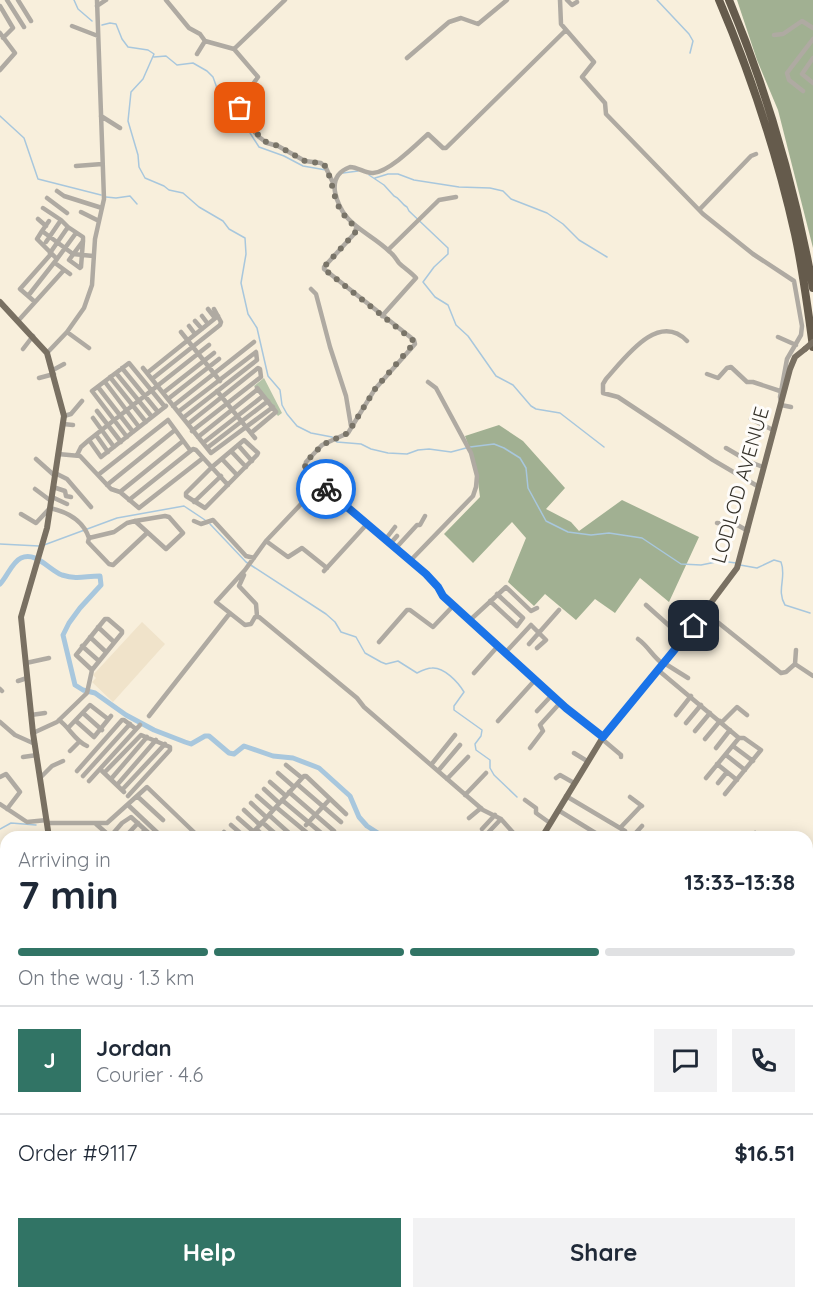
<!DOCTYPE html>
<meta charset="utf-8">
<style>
:root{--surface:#fff;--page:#f2f2f3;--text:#1f2937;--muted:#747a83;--line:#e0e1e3;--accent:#317465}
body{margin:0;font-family:Quicksand,sans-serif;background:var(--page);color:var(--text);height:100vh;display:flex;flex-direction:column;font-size:22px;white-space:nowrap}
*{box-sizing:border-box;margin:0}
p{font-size:20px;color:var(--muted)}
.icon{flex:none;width:33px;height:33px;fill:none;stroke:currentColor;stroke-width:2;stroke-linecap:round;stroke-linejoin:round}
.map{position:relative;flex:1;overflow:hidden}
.drawer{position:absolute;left:0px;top:831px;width:813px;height:468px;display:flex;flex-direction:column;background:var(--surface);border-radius:18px 18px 0 0;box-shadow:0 3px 15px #0003}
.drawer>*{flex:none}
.pin{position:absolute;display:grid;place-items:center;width:51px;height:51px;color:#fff;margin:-26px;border-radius:12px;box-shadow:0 3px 9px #0006}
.courier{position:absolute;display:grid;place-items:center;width:60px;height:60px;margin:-30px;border:4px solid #1a73e8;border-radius:50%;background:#fff;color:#222;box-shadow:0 2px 8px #0007}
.headline em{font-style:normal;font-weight:800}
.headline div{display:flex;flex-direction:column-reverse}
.headline{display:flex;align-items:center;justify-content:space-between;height:102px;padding:0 18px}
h1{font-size:39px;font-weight:800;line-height:45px}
.bar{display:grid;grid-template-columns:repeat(4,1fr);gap:9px 6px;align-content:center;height:72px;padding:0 18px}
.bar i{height:8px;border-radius:4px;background:var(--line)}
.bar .selected{background:var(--accent)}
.bar p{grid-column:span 4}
.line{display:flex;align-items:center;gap:15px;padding:0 18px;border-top:2px solid var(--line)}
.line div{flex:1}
.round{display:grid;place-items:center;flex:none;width:63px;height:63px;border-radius:0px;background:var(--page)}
.action{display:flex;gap:12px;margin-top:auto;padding:12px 18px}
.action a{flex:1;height:69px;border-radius:0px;background:var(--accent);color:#fff;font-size:24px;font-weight:800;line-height:69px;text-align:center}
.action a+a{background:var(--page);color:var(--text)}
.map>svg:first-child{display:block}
.built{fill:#f0e3ca}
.green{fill:#b5c4a8}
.forest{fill:#a1b092}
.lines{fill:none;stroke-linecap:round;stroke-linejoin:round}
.stream{stroke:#a8c7dd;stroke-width:1.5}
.river{stroke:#a8c7dd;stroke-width:5}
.minor{stroke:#afaaa2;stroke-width:4.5}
.major{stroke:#797062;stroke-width:6}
.highway{stroke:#655b4c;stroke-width:8}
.major-bridge{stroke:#797062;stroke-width:6}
.done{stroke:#797468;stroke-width:6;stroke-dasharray:0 10.8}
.route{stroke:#1a73e8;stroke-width:8}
.labels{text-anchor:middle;stroke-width:6;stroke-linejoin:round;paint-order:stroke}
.street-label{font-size:20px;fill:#343129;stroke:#fefcf9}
</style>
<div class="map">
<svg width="813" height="1299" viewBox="0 0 813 1299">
<rect width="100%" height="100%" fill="#f8efdc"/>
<!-- built -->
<path class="built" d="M142 622 165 644 113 702 92 682 96 678 93 675Z"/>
<!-- green -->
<path class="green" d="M264 378 282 413 278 416 254 386Z
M258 1293H296L304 1297 303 1299H261Z
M497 1293H556L562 1299H502Z"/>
<!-- forest -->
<path class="forest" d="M737 0H813V248L778 110 757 60Z
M499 425 523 441 565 488 546 509 571 522 579 531 622 500 699 537 669 602 640 578 615 613 595 599 576 620 545 594 534 606 508 582 526 538 512 522 473 563 444 534 480 497 476 466 465 436Z
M112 1293H140L142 1299H129L124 1297 122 1299Z"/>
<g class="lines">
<!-- stream -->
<path class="stream" d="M74 0 78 9 92 21
M657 0 689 34 693 41 690 53
M102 25 110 23 116 24 122 39 128 47 148 50 154 54 143 79 131 92 128 121 138 155 139 167 145 178 164 186 169 190 183 193 199 207 223 221 229 229 245 238 246 254 241 283 248 314 257 328 268 376 280 390 282 405 287 414 297 426 311 433 332 437 337 442 361 444 371 449 388 453 407 454 418 450 429 449 451 452 466 448
M154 57 166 56 177 65 193 63 207 71 213 77 218 91 238 109
M0 116 24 138 38 179 101 195
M242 116 243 122 259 147 284 156 303 166 326 170
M343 173 358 171
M369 175 384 185 394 196C400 198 401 204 407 207L409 211 448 248V254L434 267 423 282 435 297 448 305 456 325 468 336 496 376 513 385 531 406 536 409 560 413 604 447
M375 178 388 174H398L414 180 459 187 490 188 503 191 511 199 547 213 563 224 579 240 607 257
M106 197 116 198 130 196 137 204
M470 447 494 444 504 448 520 458 526 468 528 488 546 521 568 532 591 535 609 533 642 538 681 564 701 565 721 561 736 563
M210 524 246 562 326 614 335 622 341 632 356 637 365 653 381 662 386 664 398 661 417 673C421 671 427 668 432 668 444 667 458 682 464 692L454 706V710L482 730 481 736 475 744 476 750 490 760V768L494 775 517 797
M0 544 39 546
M44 545 117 518 184 506 205 520
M740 565 757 568 774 560 781 562C787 577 776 590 785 605L810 613
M0 829 11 823 36 825
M807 1004 813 1008
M122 1293 132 1299"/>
<!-- river -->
<path class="river" d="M0 584C7 577 12 562 21 558 36 551 49 570 62 575 78 580 85 576 100 576L101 585 80 608 69 623 63 635 75 685 83 690 95 693 126 715 154 730 185 742 191 744 205 736H209L229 753 234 754 244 746 273 756 293 758 319 768 350 796 359 817 367 826 384 837
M440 837 460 835 464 837
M0 1121 6 1128"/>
<!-- minor -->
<path class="minor" d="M7 0 24 27
M18 0 31 21
M166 0 189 28 200 34 205 41 197 54
M285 0 234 49 258 77 240 102V108L248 124 259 137 267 143 278 146 305 161 321 163 326 168 334 185
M560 0 561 24 594 62 582 77 605 103 606 114 703 214 753 254 794 281 802 326 801 335 787 359 780 397 781 401
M567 0 572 5 577 2
M0 6 13 28 3 38
M97 6 106 0
M72 26 98 36
M0 33 15 53 0 70
M774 35 783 34 802 21 813 28
M205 41 234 49
M407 58 449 22 461 18 478 24 507 0
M813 58 802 74 813 83
M803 91 789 80 787 73 813 39
M101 116 120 128
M76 166 102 164
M57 191 64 196 102 208
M47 198 67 213
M43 208 61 220
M699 210 751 156 756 154
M81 212 99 221
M38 219 46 226
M68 227 83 237V241L81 267 80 268 69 260 83 241
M356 228 355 233 324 267V269L414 340 415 344 375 389 348 433 322 445 306 462 305 467 306 472 426 574 438 587 443 596 566 708 603 737
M42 231 49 221
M46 242 61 220 68 227 50 253
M388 250 439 200 456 197
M57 259 76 233
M55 263 70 274
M311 289 316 294 330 347 346 396 351 426
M28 296 57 259 37 239 42 231 73 254 93 256
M35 302 20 289 51 254
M208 309 215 318
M202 316 208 324
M382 316 416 278C411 272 404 268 399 263 396 259 394 255 390 252 367 230 342 226 335 192 333 179 339 171 350 167 358 167 366 174 373 173 389 172 416 145 428 134L443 148H446L566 30
M18 321 64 270
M195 321 202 329
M189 326 195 334
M67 332 89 348
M181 332 220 381
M778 337 796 345
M687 341C658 311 625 358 606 379L603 384V393L618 397 713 460 759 487
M23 349 33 336
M47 353 67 332 84 308 92 285 95 239 104 199 97 0
M122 368 158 412
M143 368 211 453 273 407
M53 370 64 364
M116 373 152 417
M147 373 218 316
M707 374 718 378 727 368 731 367 747 382H753L780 391
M110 377 146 422
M39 378 54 374
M152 379 220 325 221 322 214 309
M105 382 139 427
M98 387 133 432
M217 391 255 438
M163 393 214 353
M168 399 219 359
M781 405 791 407
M173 406 254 342
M97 411 121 442
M178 412 256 352 257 360 183 418
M64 416 71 414 82 401
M93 418 114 447
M751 419 773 430
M63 424 73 425
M188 424 258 368 260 369 261 377 192 431
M251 433 276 412 257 388
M96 435 108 452
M750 435 755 430 762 431
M127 437 92 391 129 363 165 407
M198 437 258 389
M89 440 101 457 166 406
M244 440 258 453 257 455 205 508 186 496V493L212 467Z
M203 443 263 396
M238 445 252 461
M207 448 268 401
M726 448 750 462 763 467
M231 451 246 467
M58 454 80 456 111 489 120 492 139 508 203 458
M77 455 81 447 89 440 209 345
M36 459 55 476
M222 459 237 475
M55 473 67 479 91 507
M98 475 168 420 190 450
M320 484 266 541 245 570 216 602 245 625 251 624 255 617H259L357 698 364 707 483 810 501 819 517 837
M107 485 175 430
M53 487 65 491 66 496 71 497
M35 489 51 501
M120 492 183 441
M52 497 67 504
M129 500 193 449 196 450 228 485
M194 502 221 476
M21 514 36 523 50 508C68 512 83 520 89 538
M135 521 166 549 183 533 169 517 165 516 135 521 127 523 114 532 89 538 88 542 109 564 113 565 147 533
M194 521 201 524 213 520 246 556 254 558
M717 523 724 524 732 522 748 531
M385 540 395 527
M266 541 288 557 302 548 327 568
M390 544 397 536
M395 549 417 525H420L425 516
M410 561 473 496 476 487 477 476 471 453 436 388 428 382
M324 571 367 524
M244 575 239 586 256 604 257 616
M490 601 517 626 523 618 497 594
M646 605 684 639
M705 612 781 673 786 672 795 664 813 676
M469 621 506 587 531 611 537 608
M98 627 114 642
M90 637 106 652
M638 639C649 647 652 656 663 664
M379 642 407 610H410L433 627 453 606
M529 644 559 610
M82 646 99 661
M505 653 531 625 546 640 537 648
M26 663 49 658
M664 663 688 678
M795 664 796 650
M658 670 739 738H744L761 750 725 794
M474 673 498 646
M18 681 27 678
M0 689 2 691
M537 711 552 695
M83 713 102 730
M31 715 45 713
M676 715 691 696
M149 716 230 613
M59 720C70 728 75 741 87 746
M76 721 94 737 111 716
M498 721 535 680
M0 722 15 735 35 744
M686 723 701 705
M721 723 737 707 747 715
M69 727 90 705 108 719
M695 731 710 713
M33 733 57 722 87 693 92 670 122 633V631L108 619H105L76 655 92 670
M602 739 621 755V757
M705 739 720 721
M733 746 753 761
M530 748 543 731 540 725 560 703
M716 748 730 730
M70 751 79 742
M574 753 587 761
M726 755 745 770
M23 757 37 755
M717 764 737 780
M286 765 302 778
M431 765 455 735
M77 771 122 720H124L136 729
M102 771 124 792
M438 771 460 745
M104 773 141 735 170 747V750L128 796
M278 773 294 787
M83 776 130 724
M0 777 6 774 20 792 7 809
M40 778 52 766 63 761
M556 778 560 775 574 783
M706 778 739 738
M111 779 147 737
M447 779 468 757
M89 781 140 725
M270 782 286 796
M718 783 727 772
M297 784 341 822
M117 785 156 740
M264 789 279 803
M122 790 165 744
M289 792 334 831
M465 795 486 773
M137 796 163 820
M257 796 273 810
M566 796 625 831
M630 797 642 806
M282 800 326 837
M525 800 536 808V813L550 823
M251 803 266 817
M0 804 27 822 47 820
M128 805 162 837
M276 807 312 837
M244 810 260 825
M558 810 602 837
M269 815 289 833
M238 818 254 832
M469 818 481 808
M262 822 279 837
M47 823H107L147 787 199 837
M96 824 111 837
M231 825 245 837
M306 825 330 799
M620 828 641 806
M256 829 265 837
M482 829 495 815
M224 832 230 837
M36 837 49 835
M110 837 122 823 131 817 153 837
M125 837 138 823
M138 837 145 830
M249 837 304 776H306L346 814
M340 837H341
M484 837 501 819
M632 837 642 826
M750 837 755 833
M807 892 813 882
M0 914 6 912
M807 946 813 950
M0 971 6 965
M0 973 6 978
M0 1052 6 1058
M0 1155 6 1161 0 1168
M807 1187 813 1178
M807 1277 812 1273
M144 1293 154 1299
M190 1293 202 1299
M249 1293 256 1299
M317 1293 324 1299
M402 1293 410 1299
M429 1293 436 1299
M449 1293 456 1299
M470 1293 475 1299
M573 1293 580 1299
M609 1293 617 1299
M719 1293 726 1299
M804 1296 813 1288
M164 1299 168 1293
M183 1299 187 1293
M224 1299 232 1293
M459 1299 464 1293
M590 1299 595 1293
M640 1299 645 1293
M738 1299 742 1293"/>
<!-- major -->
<path class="major" d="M0 302 47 353 64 416 47 528 21 617 33 733 49 837
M542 837 603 737 683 640 737 568 790 369 795 357 805 349
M97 1293 98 1299
M304 1299 308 1293"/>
<!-- highway -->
<path class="highway" d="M719 0C751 75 777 154 795 234 803 271 808 309 813 347
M729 0C768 93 795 189 813 288"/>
<!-- major-bridge -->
<path class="major-bridge" d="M805 349 813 342"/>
</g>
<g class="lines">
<!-- done -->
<path class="done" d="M240 108 248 124 264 141 278 146 305 161 324 164C332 178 332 191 338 205 342 214 349 221 356 228L355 233 324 267V269L415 342 375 389 348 433 322 445 306 462 305 467 306 472 326 489"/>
<!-- route -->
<path class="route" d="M326 489 426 574 438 587 443 596 566 708 603 737 694 626"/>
</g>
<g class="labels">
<!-- street labels -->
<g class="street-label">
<text transform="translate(740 485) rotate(-74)" y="7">LODLOD AVENUE</text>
</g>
</g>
</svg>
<div class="pin" style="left:240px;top:108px;background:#ea580c"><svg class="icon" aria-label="bag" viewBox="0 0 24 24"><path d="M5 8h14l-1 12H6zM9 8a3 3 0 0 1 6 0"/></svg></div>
<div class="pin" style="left:694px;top:626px;background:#1f2937"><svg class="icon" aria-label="home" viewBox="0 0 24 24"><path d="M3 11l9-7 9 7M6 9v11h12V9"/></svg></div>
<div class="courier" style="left:326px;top:489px"><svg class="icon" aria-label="bike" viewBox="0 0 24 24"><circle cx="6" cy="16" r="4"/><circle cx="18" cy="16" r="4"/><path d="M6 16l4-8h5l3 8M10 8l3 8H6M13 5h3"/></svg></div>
<section class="drawer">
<div class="headline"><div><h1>7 min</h1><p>Arriving in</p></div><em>13:33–13:38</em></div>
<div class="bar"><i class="selected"></i><i class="selected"></i><i class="selected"></i><i></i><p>On the way · 1.3 km</p></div>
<div class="line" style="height:108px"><b class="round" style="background:var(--accent);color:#fff">J</b><div><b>Jordan</b><p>Courier · 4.6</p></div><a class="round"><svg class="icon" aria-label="chat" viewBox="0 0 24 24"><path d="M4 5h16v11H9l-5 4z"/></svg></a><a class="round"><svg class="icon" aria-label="phone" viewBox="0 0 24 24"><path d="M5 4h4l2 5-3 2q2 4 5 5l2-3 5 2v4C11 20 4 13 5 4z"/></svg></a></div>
<div class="line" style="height:78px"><div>Order #9117</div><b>$16.51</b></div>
<div class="action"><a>Help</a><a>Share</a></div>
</section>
</div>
